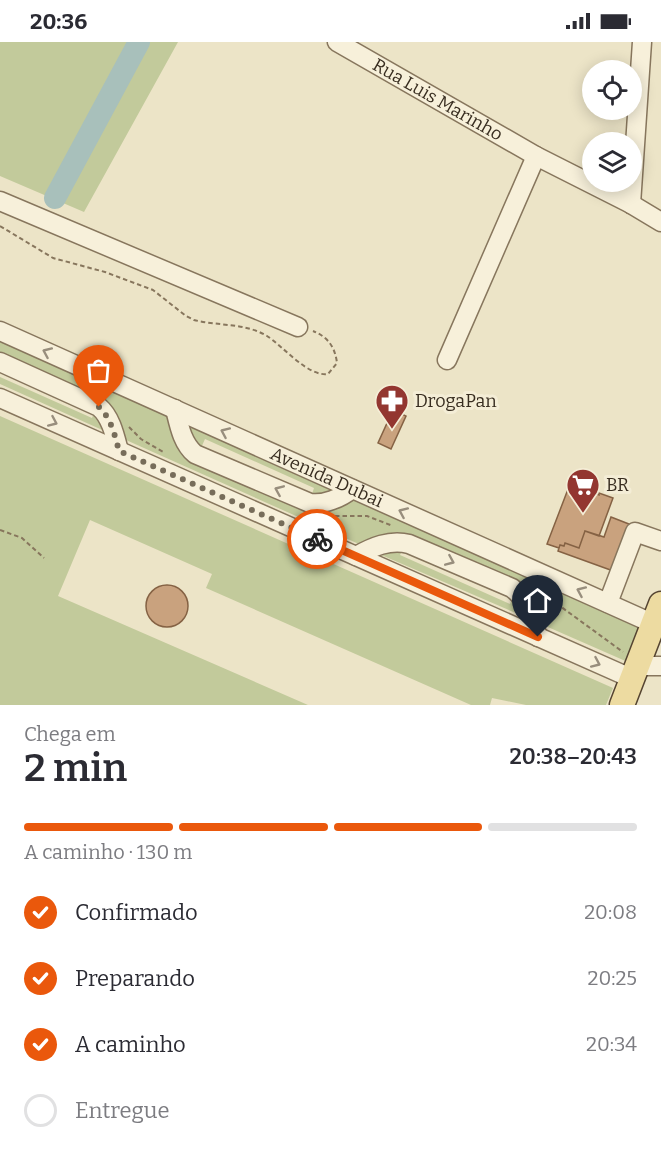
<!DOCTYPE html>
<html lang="pt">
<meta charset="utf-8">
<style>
:root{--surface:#fff;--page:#f2f2f3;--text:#2b2b33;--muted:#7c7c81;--line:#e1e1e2;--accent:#ea580c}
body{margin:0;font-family:Bitter,serif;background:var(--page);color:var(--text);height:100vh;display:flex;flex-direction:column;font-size:22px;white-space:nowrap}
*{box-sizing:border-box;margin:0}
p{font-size:20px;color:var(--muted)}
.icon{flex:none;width:33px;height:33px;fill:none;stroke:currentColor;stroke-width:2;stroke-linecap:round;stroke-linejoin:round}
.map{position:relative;height:663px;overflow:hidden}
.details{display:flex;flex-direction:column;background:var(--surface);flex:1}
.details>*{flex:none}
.buttons{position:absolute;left:582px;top:18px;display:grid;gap:12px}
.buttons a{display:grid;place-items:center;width:60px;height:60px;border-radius:50%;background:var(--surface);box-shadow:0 3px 15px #0003;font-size:30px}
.pin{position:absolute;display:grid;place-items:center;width:51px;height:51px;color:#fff;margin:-62px -26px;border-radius:50% 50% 50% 0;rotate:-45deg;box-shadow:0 0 6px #0007}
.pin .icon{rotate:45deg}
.courier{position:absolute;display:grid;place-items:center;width:60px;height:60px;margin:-30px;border:4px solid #ea580c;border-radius:50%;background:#fff;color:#222;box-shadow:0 2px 8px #0007}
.headline em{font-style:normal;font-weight:600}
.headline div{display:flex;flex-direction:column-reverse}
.headline{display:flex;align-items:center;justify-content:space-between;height:102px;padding:0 24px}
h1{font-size:39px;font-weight:600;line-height:45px}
.bar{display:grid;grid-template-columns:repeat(4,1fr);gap:9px 6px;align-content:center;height:72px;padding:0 24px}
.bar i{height:8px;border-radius:4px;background:var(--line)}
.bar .on{background:var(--accent)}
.bar p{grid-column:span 4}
ol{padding:0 24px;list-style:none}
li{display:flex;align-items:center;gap:18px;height:66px}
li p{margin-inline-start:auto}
li .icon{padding:6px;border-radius:50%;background:var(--accent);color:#fff;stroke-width:4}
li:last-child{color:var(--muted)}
li i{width:33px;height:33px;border:3px solid var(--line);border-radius:50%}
.status{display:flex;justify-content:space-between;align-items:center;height:42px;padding:0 30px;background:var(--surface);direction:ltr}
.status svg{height:16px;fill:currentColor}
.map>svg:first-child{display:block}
.green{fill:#c2ca9b}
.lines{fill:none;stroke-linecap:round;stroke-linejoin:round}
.river{stroke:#a8c0bb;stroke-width:22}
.building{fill:#c9a27e;stroke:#856244;stroke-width:1.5}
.minor-casing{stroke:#87765d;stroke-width:21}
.major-casing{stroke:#554431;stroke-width:27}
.path{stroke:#87765d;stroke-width:2;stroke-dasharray:4.5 3;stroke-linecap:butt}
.minor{stroke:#f7f0da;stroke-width:18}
.major{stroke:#eddba1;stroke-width:24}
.oneway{stroke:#988e7d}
.done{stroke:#776d5a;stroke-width:6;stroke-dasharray:0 10.8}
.route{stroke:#ea580c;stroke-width:8}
.labels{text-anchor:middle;stroke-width:6;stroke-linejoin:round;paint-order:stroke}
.street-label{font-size:18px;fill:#382d20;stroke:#f4edd6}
.poi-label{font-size:18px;fill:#382d20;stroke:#f4edd6;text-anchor:start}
</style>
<div class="status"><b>20:36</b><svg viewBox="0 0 49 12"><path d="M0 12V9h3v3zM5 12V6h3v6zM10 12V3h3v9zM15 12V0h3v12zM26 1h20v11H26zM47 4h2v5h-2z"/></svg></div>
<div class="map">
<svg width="661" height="663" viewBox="0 0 661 663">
<rect width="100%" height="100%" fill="#ece4c7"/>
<!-- green -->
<path class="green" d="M0 0H178L84 170 0 134Z
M0 298 167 373 183 402 305 463 352 455 644 584 630 621 541 582 532 558 406 493 361 503 126 398 103 358 0 311Z
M0 335 92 376 96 366 109 391 0 342Z
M0 374 613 646 606 663H526L492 656 490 663H471L206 546 212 532 90 478 58 554 308 663H0Z
M186 381 338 450 311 455 314 446 205 397 201 406Z
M404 504 400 513 510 562 513 554 525 575 379 512Z"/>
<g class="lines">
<!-- river -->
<path class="river" d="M55 156 139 0"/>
</g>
<!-- building -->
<path class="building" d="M393 368 406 374 391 407 378 401Z
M570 442 599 453V451L613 456 599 494 585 489 579 506 565 501 564 504 560 503 559 506 547 502Z
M611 475 634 484 616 530 558 509 560 503 564 504 565 501 579 506 585 489 604 495Z
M146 564a21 21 0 1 1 42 0a21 21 0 1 1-42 0Z"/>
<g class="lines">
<!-- minor casing -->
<g class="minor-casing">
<g id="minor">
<path id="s1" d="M337 0 536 114 631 162 661 180"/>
<path d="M0 159 298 285"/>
<path d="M631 162 642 0"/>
<path id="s2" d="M0 289 654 582"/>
<path d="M447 318 536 114"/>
<path d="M0 320 99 365C111 375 115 394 119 409"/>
<path d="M0 356 633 637"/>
<path d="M175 367C179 383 182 401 195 412L310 461C324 463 341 456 352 447"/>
<path d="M356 514C372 505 390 497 409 502L512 546C528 558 532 577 538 595"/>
<path d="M608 561 635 490 661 499"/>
<path d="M638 624H661"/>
</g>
</g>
<!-- major casing -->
<g class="major-casing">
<path id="major" d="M622 663 661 562"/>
</g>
<!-- path -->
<path class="path" d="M0 184 53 216 105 230 153 248 186 274 194 278C218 284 246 281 267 294 284 305 308 335 328 332L337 321C335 305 328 295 313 289
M129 385 141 397 165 411
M335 474H367L393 484
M0 488 22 496 44 516
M538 548 623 610"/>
<!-- minor -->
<use href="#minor" class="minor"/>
<!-- major -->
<use href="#major" class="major"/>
</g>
<!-- one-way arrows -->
<defs><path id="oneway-chevron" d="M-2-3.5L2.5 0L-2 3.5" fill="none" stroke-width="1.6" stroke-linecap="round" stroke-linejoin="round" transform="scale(1.5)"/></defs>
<g class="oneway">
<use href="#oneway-chevron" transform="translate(47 310) rotate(-156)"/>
<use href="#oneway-chevron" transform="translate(53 380) rotate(24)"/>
<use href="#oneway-chevron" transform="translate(225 390) rotate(-156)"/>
<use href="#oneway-chevron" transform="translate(279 448) rotate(-157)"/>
<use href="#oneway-chevron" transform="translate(403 470) rotate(-156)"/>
<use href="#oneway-chevron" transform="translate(450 519) rotate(23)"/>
<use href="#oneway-chevron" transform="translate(581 549) rotate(-156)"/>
<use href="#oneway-chevron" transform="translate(596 621) rotate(24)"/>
</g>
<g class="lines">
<!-- done -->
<path class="done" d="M99 365C111 376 115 394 119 409L317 497"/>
<!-- route -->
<path class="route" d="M317 497 538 595"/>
</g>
<!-- icons -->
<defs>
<g id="pharmacy-pin" transform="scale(1.725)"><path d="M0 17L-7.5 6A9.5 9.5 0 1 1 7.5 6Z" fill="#933630" stroke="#f4edd6"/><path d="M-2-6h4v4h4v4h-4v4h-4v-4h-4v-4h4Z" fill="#fff"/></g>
<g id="supermarket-pin" transform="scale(1.725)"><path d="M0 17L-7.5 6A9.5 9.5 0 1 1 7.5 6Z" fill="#933630" stroke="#f4edd6"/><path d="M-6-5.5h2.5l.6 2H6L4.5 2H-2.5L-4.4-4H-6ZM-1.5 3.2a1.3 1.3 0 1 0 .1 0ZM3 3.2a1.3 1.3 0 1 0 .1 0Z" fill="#fff"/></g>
</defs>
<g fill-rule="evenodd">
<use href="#pharmacy-pin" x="392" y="359"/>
<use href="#supermarket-pin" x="583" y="443"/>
</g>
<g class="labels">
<!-- street labels -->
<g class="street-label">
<text dy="6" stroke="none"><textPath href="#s1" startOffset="116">Rua Luis Marinho</textPath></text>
<text dy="6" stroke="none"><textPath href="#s2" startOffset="358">Avenida Dubai</textPath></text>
</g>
<!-- poi labels -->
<g class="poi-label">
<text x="415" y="365">DrogaPan</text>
<text x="606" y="449">BR</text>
</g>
</g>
</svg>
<div class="buttons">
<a><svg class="icon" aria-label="locate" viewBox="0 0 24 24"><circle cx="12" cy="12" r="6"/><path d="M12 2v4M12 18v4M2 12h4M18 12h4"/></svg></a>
<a><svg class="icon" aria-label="layers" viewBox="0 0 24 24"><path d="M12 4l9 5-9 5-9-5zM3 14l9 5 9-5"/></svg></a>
</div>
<div class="pin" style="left:99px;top:365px;background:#ea580c"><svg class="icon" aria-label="bag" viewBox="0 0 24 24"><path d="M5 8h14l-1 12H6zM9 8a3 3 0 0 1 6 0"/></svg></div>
<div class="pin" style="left:538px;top:595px;background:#1f2937"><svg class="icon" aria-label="home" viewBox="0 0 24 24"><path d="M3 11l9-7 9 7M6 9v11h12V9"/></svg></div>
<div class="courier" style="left:317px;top:497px"><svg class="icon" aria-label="bike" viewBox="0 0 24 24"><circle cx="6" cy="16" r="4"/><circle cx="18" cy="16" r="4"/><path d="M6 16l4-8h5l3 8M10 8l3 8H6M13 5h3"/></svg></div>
</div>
<section class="details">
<div class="headline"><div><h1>2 min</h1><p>Chega em</p></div><em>20:38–20:43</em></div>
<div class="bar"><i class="on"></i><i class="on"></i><i class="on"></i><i></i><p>A caminho · 130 m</p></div>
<ol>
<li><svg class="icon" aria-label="check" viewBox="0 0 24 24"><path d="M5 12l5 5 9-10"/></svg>Confirmado<p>20:08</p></li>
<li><svg class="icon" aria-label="check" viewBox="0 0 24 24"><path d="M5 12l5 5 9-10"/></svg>Preparando<p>20:25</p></li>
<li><svg class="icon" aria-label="check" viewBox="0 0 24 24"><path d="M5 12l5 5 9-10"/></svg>A caminho<p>20:34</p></li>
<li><i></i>Entregue</li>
</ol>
</section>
